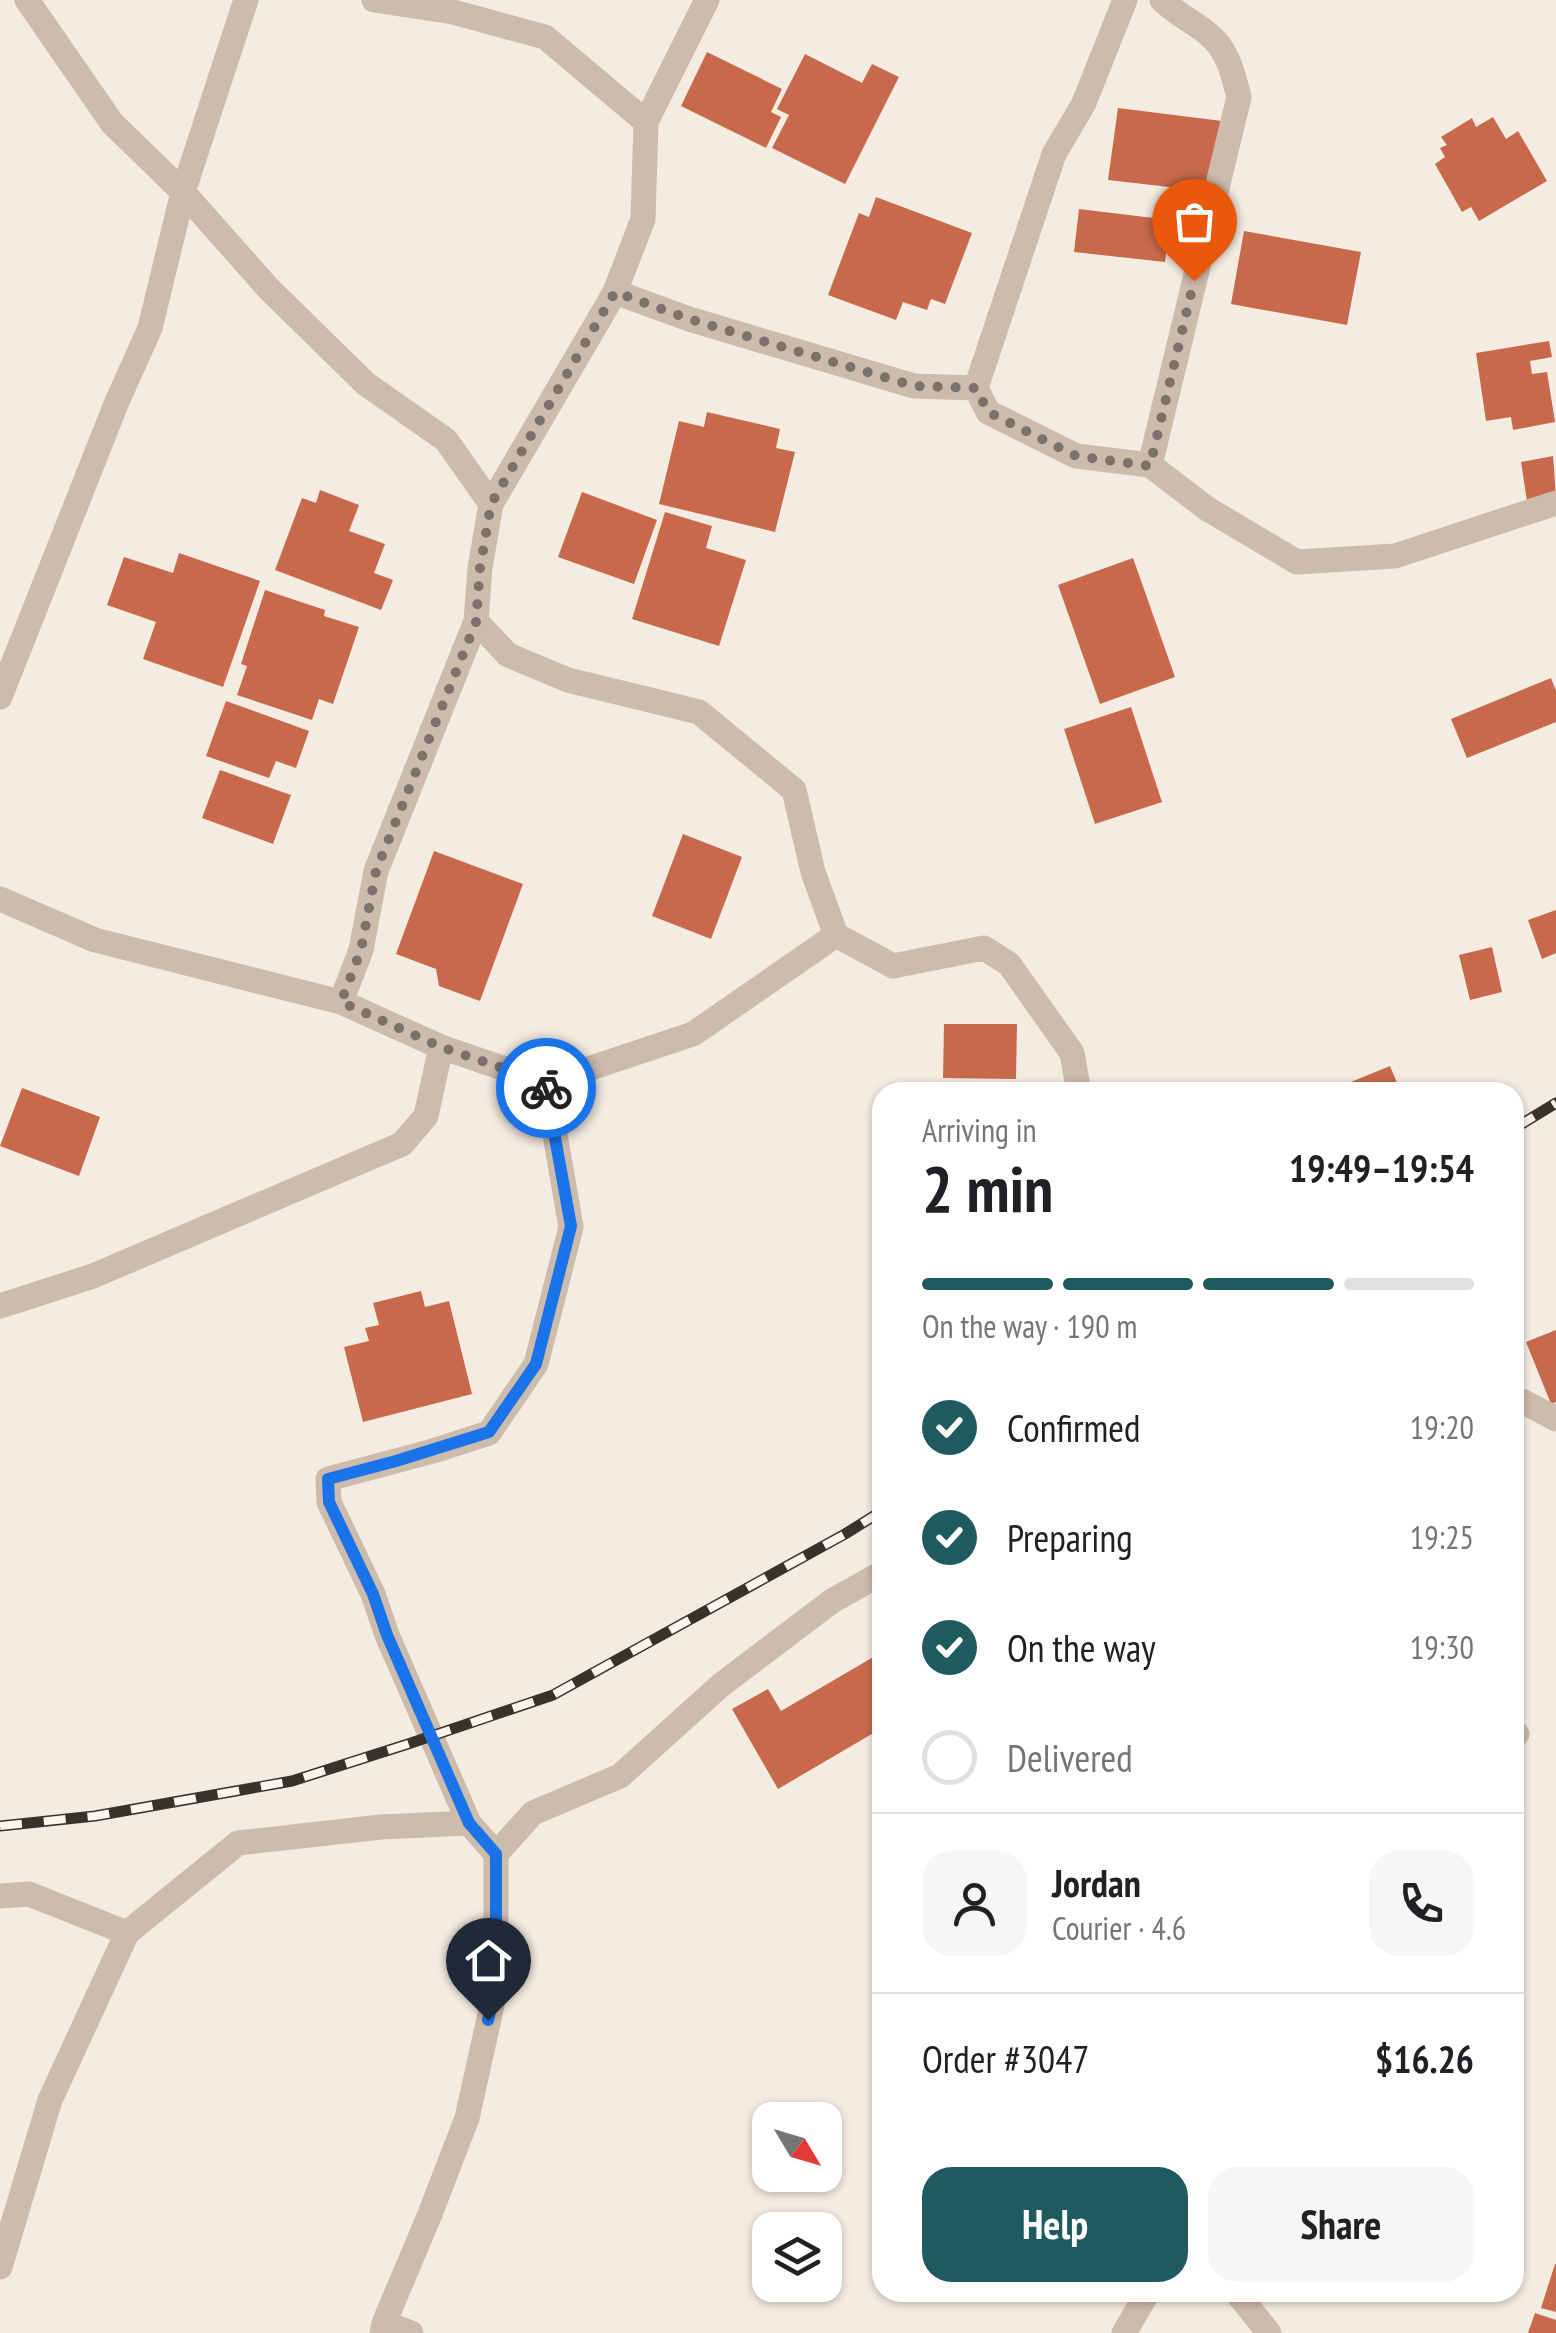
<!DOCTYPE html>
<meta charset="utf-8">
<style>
:root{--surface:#fff;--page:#f6f6f6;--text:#202124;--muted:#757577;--line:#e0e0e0;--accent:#1f5a5e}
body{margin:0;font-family:"PT Sans Narrow",sans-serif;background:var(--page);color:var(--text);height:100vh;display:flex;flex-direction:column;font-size:38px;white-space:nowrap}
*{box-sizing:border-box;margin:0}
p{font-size:32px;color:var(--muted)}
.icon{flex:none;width:55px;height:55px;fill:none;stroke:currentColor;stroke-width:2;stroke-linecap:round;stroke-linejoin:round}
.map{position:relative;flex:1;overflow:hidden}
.sheet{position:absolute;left:872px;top:1082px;width:652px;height:1220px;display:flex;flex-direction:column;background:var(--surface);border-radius:30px;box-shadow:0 2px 8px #0004}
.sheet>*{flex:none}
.needle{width:65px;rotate:128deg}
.fabs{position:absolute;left:752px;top:2102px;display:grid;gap:20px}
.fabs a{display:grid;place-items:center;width:90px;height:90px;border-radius:20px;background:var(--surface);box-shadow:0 2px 8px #0004;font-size:50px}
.pin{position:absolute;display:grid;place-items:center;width:85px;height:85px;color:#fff;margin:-102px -42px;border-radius:50% 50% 50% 0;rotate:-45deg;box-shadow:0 0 10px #0007}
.pin .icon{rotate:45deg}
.courier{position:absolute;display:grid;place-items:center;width:100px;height:100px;margin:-50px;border:8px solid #1a73e8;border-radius:50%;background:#fff;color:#222;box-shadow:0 2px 12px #0007}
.overview em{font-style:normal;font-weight:700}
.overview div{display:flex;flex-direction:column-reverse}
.overview{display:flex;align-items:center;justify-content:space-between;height:170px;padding:0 50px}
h1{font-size:65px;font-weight:700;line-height:75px}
.bar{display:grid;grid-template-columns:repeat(4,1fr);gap:15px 10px;align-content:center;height:120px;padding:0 50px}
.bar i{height:12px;border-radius:8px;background:var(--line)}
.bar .selected{background:var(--accent)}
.bar p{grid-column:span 4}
.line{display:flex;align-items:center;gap:25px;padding:0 50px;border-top:2px solid var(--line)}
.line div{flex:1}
.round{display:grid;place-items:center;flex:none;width:105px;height:105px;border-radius:30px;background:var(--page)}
ol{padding:0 50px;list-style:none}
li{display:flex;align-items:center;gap:30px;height:110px}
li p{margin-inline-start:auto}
li .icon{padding:10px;border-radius:50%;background:var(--accent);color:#fff;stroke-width:4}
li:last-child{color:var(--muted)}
li i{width:55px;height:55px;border:5px solid var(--line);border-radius:50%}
.primary-button{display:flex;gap:20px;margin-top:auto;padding:20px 50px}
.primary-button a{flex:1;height:115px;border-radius:30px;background:var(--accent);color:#fff;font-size:40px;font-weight:700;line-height:115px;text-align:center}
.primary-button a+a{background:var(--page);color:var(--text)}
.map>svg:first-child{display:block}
.building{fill:#c8694b}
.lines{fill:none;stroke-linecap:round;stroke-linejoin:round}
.minor{stroke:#cdbbac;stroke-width:25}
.rail-casing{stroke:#3b302b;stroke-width:11}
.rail{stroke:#fbf5ee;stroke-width:8;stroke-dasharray:22;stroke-linecap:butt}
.done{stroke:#7c716b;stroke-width:10;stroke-dasharray:0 18}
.route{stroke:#1a73e8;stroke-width:12}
</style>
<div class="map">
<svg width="1556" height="2333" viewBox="0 0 1556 2333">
<rect width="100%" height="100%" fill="#f4ebe1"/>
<!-- building -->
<path class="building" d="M707 52 782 89 771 112 781 117 766 148 681 106Z
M805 54 862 83 872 64 899 77 845 184 772 148 789 115 777 109Z
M1118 108 1222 121 1213 192 1108 180Z
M1493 117 1506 139 1518 131 1547 181 1479 221 1471 207 1462 212 1435 164 1445 157 1440 148 1447 145 1441 137 1472 118 1476 127Z
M876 197 972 233 945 304 931 299 927 310 903 302 896 320 828 295 859 213 869 217Z
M1079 209 1170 220 1165 262 1074 252Z
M1244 231 1361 252 1347 325 1231 304Z
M1549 341 1552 357 1530 361 1532 374 1547 372 1555 422 1513 430 1511 417 1486 421 1476 353Z
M707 412 780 429 776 448 795 452 775 532 659 504 679 421 704 427Z
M1553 456 1556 497 1527 501 1521 462Z
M320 490 359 505 349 531 385 544 374 573 393 580 381 610 275 570 302 498 316 503Z
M582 492 657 520 634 584 558 557Z
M665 512 712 526 706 548 746 560 719 646 632 619Z
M179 553 260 581 223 687 143 659 156 622 107 605 124 557 173 573Z
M1133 558 1175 677 1100 704 1058 585Z
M265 590 325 610 324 616 359 627 333 704 319 699 312 720 237 695 247 666 241 664Z
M1551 678 1556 691V722L1467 758 1451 719Z
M226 701 309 731 296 768 276 761 269 778 206 756Z
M1131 707 1162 802 1095 824 1064 729Z
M220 770 291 795 273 844 202 818Z
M683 834 742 857 711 939 652 916Z
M434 851 523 884 480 1001 439 986 436 969 396 954Z
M1556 910V953L1542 959 1528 920Z
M1492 947 1502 992 1470 1000 1459 955Z
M944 1024H1017L1016 1079 943 1078Z
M1390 1066 1401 1092H1355L1351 1082Z
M1202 1086 1203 1092H1156V1090Z
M22 1088 100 1117 79 1176 0 1146Z
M421 1291 425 1307 449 1301 472 1394 363 1422 344 1347 369 1341 365 1328 379 1325 373 1303Z
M1556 1330V1402L1551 1404 1526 1342Z
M882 1652V1728L778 1789 732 1709 768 1689 781 1711Z
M1555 2264H1556V2312L1541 2308Z
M1535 2313 1556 2320V2333H1528Z"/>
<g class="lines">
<!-- minor -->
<path class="minor" d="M27 0 112 123 183 192 269 289 366 384 446 440 491 504
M374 0 453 12 545 37 646 122
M707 0 646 122 643 219 615 292 491 504 480 568 476 621 508 655 568 680 699 712 794 790 813 872 836 935 893 966 984 948 1009 964 1072 1053 1079 1092
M1125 0 1084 103 1054 154 976 388 988 412 1076 456 1150 465 1206 508 1297 562 1395 556 1556 503
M615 292 689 319 914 386 976 388
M1150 465 1239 97C1233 74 1228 49 1207 33 1192 21 1176 14 1162 0
M0 697 116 404 150 328 183 192 246 0
M0 899 95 940 341 1002 441 1047 546 1083 571 1227 536 1364 489 1433 433 1451 328 1479 329 1502 373 1594 387 1635 469 1823 496 1854V1987L467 2118 430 2214 384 2323 382 2333
M341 1002 361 950 376 871 476 621
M546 1083 693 1034 836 935
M0 1306 93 1276 402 1144 426 1116 441 1047
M1515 1400 1522 1401 1556 1419
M1515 1736 1517 1734
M496 1854 533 1813 620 1776 721 1685 832 1601 882 1573
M0 1896 29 1894 127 1933
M0 2267 50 2100 127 1933 238 1843 381 1827 469 1823
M1236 2292 1269 2333
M384 2323 411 2333
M1124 2333 1148 2292"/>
<!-- rail casing -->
<g class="rail-casing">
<path id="rail" d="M1515 1128 1556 1103
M0 1826 95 1816 292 1781 408 1744 553 1695 845 1534 882 1511"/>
</g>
<!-- rail -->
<use href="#rail" class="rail"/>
</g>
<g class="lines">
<!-- done -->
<path class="done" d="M546 1088V1083L441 1047 341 1002 361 950 376 871 476 622 480 568 491 504 615 292 689 319 914 386 976 388 988 412 1076 456 1150 466 1194 281"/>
<!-- route -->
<path class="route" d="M488 2020 496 1987V1854L469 1823 387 1635 373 1594 329 1502 328 1479 396 1461 489 1432 536 1364 571 1226 546 1088"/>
</g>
</svg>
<div class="fabs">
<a><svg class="needle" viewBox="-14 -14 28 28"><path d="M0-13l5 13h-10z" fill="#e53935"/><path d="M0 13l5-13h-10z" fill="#757577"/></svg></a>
<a><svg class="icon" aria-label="layers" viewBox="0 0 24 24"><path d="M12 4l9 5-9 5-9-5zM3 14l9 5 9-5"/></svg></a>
</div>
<div class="pin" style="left:1194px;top:281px;background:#ea580c"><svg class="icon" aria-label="bag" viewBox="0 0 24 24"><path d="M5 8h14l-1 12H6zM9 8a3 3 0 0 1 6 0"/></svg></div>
<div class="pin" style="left:488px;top:2020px;background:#1f2937"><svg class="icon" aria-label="home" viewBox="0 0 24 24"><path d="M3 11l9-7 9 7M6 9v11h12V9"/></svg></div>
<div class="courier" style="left:546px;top:1088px"><svg class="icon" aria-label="bike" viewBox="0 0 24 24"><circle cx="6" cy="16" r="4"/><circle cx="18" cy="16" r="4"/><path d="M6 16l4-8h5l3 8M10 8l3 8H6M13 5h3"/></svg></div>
<section class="sheet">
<div class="overview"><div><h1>2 min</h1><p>Arriving in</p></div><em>19:49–19:54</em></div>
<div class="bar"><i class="selected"></i><i class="selected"></i><i class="selected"></i><i></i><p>On the way · 190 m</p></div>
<ol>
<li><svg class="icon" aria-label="check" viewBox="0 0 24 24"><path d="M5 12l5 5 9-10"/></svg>Confirmed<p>19:20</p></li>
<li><svg class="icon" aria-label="check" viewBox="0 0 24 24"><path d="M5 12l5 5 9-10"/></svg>Preparing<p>19:25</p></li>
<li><svg class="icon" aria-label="check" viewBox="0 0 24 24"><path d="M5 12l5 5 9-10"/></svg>On the way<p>19:30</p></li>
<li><i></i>Delivered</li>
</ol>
<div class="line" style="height:180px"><a class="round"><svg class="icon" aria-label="person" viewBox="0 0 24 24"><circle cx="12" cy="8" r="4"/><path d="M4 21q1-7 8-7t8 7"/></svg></a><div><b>Jordan</b><p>Courier · 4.6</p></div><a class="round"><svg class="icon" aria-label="phone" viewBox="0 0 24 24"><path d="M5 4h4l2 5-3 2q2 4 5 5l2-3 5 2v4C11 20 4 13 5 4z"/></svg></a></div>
<div class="line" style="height:130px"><div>Order #3047</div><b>$16.26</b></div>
<div class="primary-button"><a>Help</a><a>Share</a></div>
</section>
</div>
